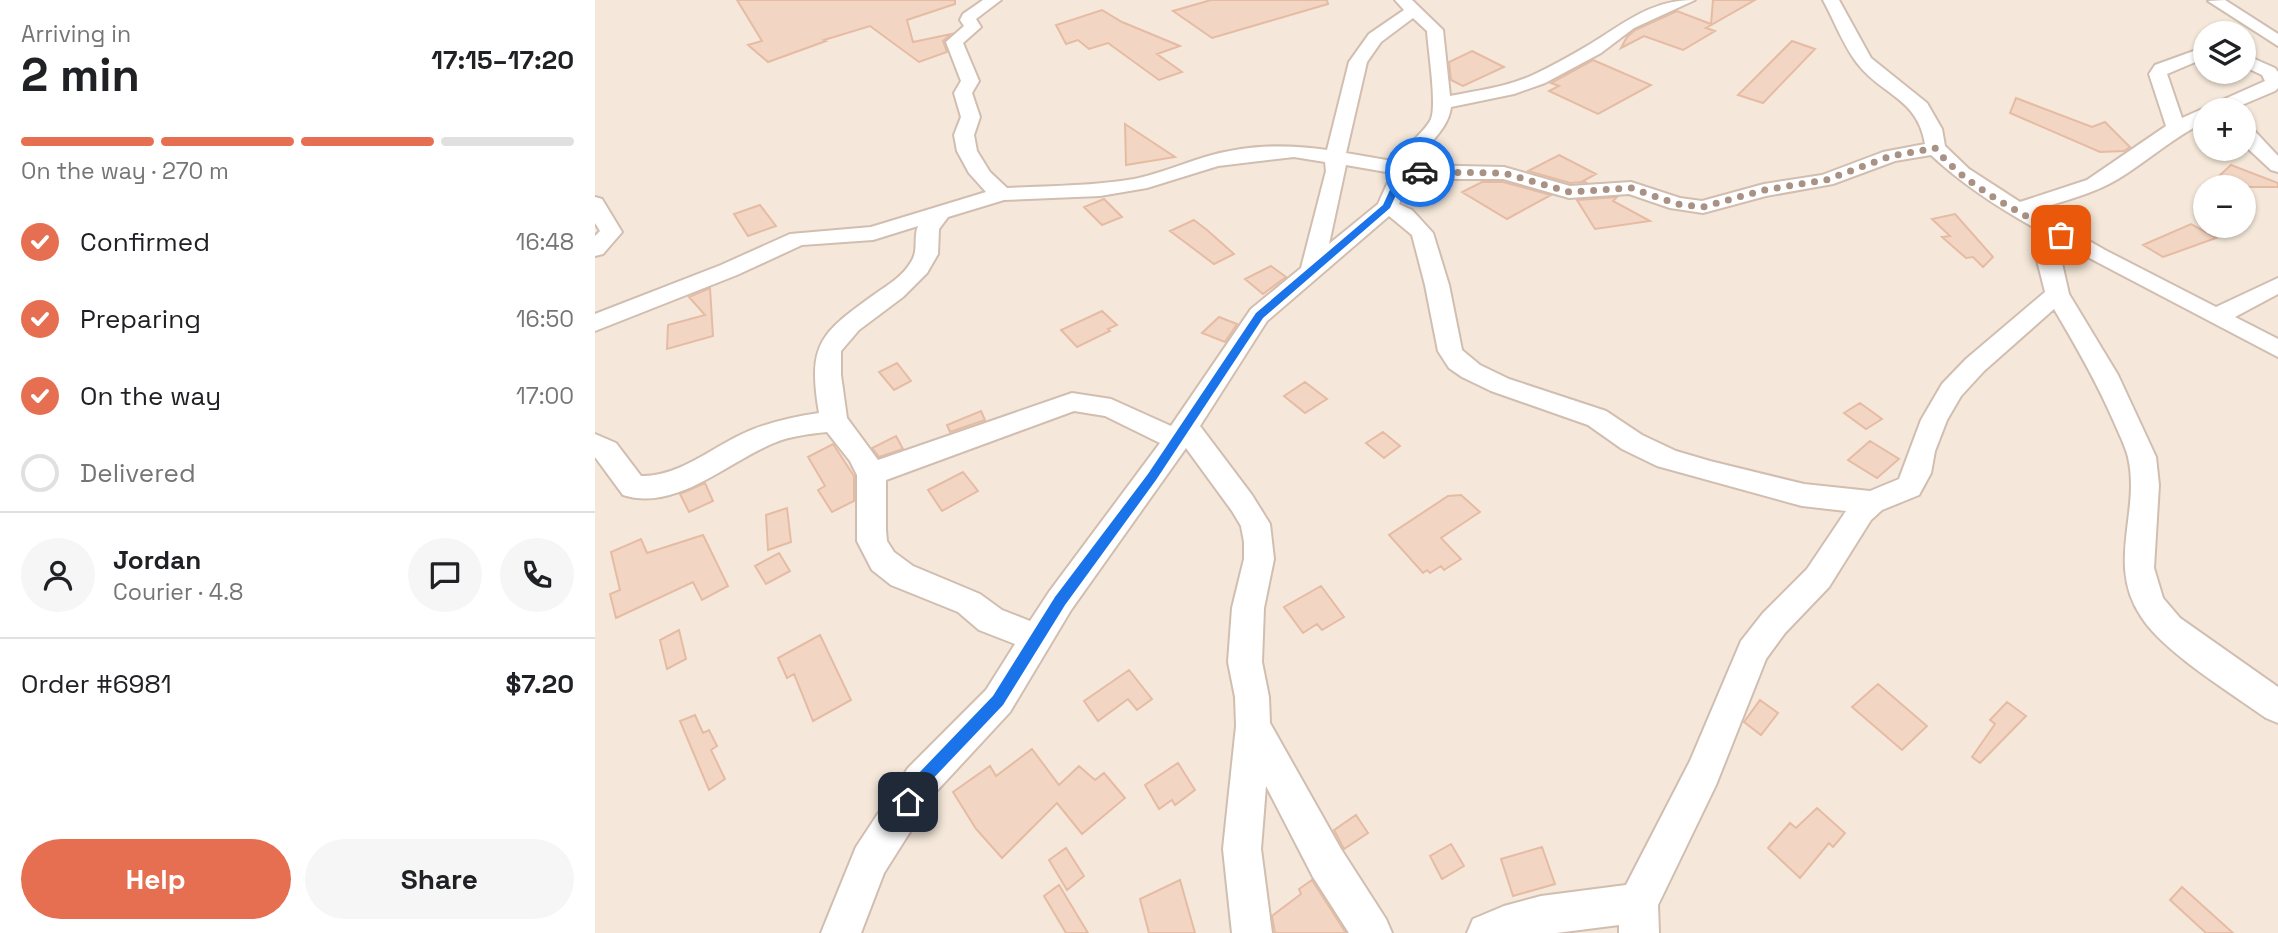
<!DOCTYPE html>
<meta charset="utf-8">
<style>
:root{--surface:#fff;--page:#f6f6f6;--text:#202124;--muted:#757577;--line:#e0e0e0;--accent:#e76f51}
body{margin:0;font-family:"Space Grotesk",sans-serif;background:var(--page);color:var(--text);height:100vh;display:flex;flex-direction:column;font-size:26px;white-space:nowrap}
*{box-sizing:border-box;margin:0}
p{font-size:23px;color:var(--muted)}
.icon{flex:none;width:38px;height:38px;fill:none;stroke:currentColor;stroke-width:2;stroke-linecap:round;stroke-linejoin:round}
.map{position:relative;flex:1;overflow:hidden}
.sheet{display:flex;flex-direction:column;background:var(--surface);width:595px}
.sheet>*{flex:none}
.tools{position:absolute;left:1598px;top:21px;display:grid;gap:14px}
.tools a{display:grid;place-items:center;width:63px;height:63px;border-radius:50%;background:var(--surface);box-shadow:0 2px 5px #0004;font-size:35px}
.pin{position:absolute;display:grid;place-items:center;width:60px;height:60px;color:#fff;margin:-30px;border-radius:14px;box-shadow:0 4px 10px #0006}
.courier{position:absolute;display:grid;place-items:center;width:70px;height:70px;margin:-35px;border:5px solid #1a73e8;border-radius:50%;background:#fff;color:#222;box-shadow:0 2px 9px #0007}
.head em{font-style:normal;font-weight:700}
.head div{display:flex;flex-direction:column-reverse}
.head{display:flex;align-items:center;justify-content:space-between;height:119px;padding:0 21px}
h1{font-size:46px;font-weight:700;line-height:52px}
.bar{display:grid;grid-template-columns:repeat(4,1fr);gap:10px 7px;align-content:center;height:84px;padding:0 21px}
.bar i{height:9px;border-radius:5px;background:var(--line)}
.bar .current{background:var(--accent)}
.bar p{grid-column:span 4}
.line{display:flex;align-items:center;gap:18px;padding:0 21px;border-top:2px solid var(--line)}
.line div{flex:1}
.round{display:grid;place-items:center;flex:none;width:74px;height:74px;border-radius:37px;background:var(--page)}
ol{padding:0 21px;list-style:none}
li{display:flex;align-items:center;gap:21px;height:77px}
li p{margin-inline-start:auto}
li .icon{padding:7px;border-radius:50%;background:var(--accent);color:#fff;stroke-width:4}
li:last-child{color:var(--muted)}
li i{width:38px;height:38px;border:4px solid var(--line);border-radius:50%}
.button{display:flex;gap:14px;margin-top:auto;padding:14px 21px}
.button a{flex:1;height:80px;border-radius:42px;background:var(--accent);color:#fff;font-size:28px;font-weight:700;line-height:80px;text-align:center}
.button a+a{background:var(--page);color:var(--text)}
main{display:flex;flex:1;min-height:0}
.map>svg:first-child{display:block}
.residential{fill:#f5e8da;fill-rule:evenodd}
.building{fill:#f3d5c3;stroke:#e6bba3;stroke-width:2}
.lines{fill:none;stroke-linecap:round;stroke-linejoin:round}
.street-casing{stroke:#d1beb0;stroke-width:4}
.street{fill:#fff;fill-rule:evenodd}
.route{fill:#1a73e8}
.done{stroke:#a89285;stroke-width:7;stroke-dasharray:0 12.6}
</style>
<main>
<section class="sheet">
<div class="head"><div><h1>2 min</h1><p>Arriving in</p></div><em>17:15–17:20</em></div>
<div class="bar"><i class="current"></i><i class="current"></i><i class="current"></i><i></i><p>On the way · 270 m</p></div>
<ol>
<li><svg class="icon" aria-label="check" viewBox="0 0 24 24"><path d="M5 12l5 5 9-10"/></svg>Confirmed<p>16:48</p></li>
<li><svg class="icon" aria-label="check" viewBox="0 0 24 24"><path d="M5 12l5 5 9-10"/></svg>Preparing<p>16:50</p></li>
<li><svg class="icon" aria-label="check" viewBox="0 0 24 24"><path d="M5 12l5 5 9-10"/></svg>On the way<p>17:00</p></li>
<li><i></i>Delivered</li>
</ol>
<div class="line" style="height:126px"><a class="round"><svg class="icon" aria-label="person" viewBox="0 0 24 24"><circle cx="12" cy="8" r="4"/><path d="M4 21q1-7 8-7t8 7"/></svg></a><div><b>Jordan</b><p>Courier · 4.8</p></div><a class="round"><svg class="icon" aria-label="chat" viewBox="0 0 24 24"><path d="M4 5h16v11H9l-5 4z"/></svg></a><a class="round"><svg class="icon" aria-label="phone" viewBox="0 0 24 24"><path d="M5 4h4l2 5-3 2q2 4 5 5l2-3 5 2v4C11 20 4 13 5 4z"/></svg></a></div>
<div class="line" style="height:91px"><div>Order #6981</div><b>$7.20</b></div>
<div class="button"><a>Help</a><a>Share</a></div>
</section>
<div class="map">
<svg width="1683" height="933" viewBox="0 0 1683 933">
<rect width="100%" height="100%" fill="#fdf6ec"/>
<!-- residential -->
<path class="residential" d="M0 0H1683V933H0ZM1610 33H1648V72H1610ZM1610 110H1648V149H1610ZM1610 187H1648V226H1610Z"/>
<!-- building -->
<path class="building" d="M142 0H360V4L312 20 318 42 356 34 348 41 352 52 324 62 275 26 229 40 231 41 173 62 153 45 167 41Z
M616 0H732L733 4 617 38 578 11Z
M1118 0H1160L1111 28 1120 31 1088 50 1049 36 1026 48 1032 37 1040 30 1082 11 1116 24Z
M507 10 527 22 585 46 562 54 587 72 564 80 513 43 494 49 483 40 471 44 461 25Z
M1197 41 1220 49 1168 103 1143 95Z
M877 51 909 67 868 86 856 80 854 62Z
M998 60 1056 85 1003 114 954 91 964 86 956 83Z
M1421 98 1497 127 1510 122 1535 147 1529 151 1505 152 1415 113Z
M530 124 580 157 531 165Z
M964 155 1001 174 988 181 990 182 975 183 933 171Z
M1636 165 1683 183V187H1612Z
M887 182H908L956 195 912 219 867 192Z
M1022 197 1018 201 1055 221 1000 229 982 200Z
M509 199 527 217 507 225 489 207Z
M165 205 181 226 153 236 139 214Z
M1360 214 1398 257 1388 267 1378 257 1371 258 1347 237 1355 236 1337 219Z
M599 220 612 230 639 254 619 264 575 231Z
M1596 224 1621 238 1568 257 1548 245Z
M676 266 691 277 668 294 650 279Z
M115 288 118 336 72 349 73 325 110 315 94 297Z
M507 311 522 325 513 329 515 331 482 347 466 330Z
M624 317 642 324 630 342 607 333Z
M302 363 316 381 299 390 284 372Z
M710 382 732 399 710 413 689 396Z
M1265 403 1287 419 1271 429 1249 413Z
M386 411 390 420 355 432 352 425Z
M788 432 805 446 789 458 771 443Z
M301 436 308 449 284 457 277 448Z
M1275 441 1304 459 1282 478 1253 460Z
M238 444 259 476V501L237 512 223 490 230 486 213 457Z
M368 472 383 491 347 511 333 490Z
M110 483 118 501 94 512 85 494Z
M866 495 885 512 846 538 866 559 849 570 846 566 835 573 832 570 828 573 794 535 853 496Z
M192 508 196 542 173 550 171 515Z
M108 535 133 586 107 600 98 582 21 618 15 594 25 590 16 552 46 539 52 553Z
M184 553 195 571 171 584 160 566Z
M726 586 749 617 727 630 722 624 708 633 689 607Z
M84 630 91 659 72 669 65 640Z
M225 635 256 700 218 721 199 674 192 678 183 658Z
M534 670 557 699 542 710 533 699 503 721 489 701Z
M1283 684 1332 726 1307 750 1257 707Z
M1165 700 1183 713 1166 735 1149 722Z
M1412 702 1431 716 1385 763 1377 757 1400 724 1395 720Z
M100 715 108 733 114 730 122 746 116 750 130 779 114 790 85 721Z
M437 749 464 785 484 766 500 780 509 773 530 798 487 834 462 803 407 858 381 829 358 792 395 766 401 776Z
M583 763 600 790 580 805 577 800 564 809 550 785Z
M1222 808 1250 833 1238 847 1234 843 1205 878 1173 848 1195 823 1201 828Z
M761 815 773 833 749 849 739 830Z
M856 844 869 866 847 879 835 856Z
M947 847 960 884 918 896 906 859Z
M471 848 489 876 472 890 454 860Z
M585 880 600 933H554L545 899Z
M717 880 751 933H680L677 916 706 894 704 889Z
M464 885 493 933H471L449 896Z
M1587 887 1638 933H1611L1575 900Z"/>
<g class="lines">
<!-- street casing -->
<g class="street-casing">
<path id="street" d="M388 0H406L381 19 386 27 368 43 384 81 377 93 385 117 379 135 382 151 395 172 412 188C454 186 497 186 539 179 563 174 587 164 610 157 649 145 693 144 732 150L754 62 774 34 809 10 800 0H817L848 30 855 96C884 90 913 87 940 74 957 66 975 56 992 46 1029 24 1054 0 1100 0L1039 28 1006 53 950 83 919 94 856 107C853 131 831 143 821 165L909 167 975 186 1036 182 1085 198 1107 201 1169 184 1227 175 1288 152 1330 144C1323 98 1286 95 1262 63 1248 45 1239 20 1228 0H1244L1276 58 1332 103 1347 129 1350 146 1374 169 1425 202 1492 180 1571 126 1554 74 1560 65 1610 47V58L1572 74 1587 118 1670 81 1667 75 1648 66V54L1680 68 1683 72V88L1680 91 1635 110H1610V122C1578 137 1553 161 1523 179 1498 194 1468 201 1440 210L1510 250 1621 307 1683 278V294L1640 317 1683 339V357L1462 241 1474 294 1523 375 1561 457 1564 485 1559 568 1568 598 1585 618 1683 687V723L1671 718C1636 693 1569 652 1547 618 1510 564 1546 513 1533 457 1530 445 1524 434 1519 422 1502 383 1481 346 1459 309L1389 371 1366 396 1352 420 1340 451 1336 473 1324 495 1287 510 1276 520 1234 587 1190 633 1171 659 1121 785 1063 905 1064 933H1024V925L961 933H872L878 919 909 906 946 896 1031 885 1095 761 1146 641 1168 613 1212 569 1251 511 1207 506 1062 466 1027 449 993 425 896 391 867 377 854 368 843 351 830 285 817 235 794 216 672 321 605 426 657 495 675 524 679 559 669 608 667 662 674 697 675 723 746 849 791 919 797 933H754L718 877 671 786 666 849 677 933H637L628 849 641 726 640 697 633 662 637 608 649 559V542L646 526 637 511 591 448 476 610 415 712 339 794 289 873 266 933H226L261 847 313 768 391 690 420 644 384 630 363 612 296 585 277 570 262 541V475L255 461 232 432C214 434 195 436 179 443 132 462 81 512 28 495L0 457V434L21 443 46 476C82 477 114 450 145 435 170 423 197 417 224 413 212 343 226 333 280 294 293 285 308 276 316 262 324 250 318 238 323 226L278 240 207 245 142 275 0 331V314L126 265 195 234 276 227 391 192 374 173 362 151 359 135 366 117 359 93 366 81 351 42 369 26 365 20 368 14ZM818 18 832 31C833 49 842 104 836 119 830 132 811 144 803 162L751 153 772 62 786 42ZM1336 155C1367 184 1401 206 1438 227L1441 256 1450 292 1371 359 1347 384 1326 420 1304 479 1275 491 1209 484 1115 461 1081 451 1047 435 1011 411 914 379 885 365 867 350 854 285 838 233 817 210 804 204 816 176 835 179H908L974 198 1034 194 1075 208 1108 213 1171 196 1238 184 1300 161ZM699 157 730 162 731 171 706 268 656 309 576 426 516 399 477 393 283 460 252 418 246 375V351L264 330 308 297 332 273 343 254 344 229 353 217 409 200 505 196 552 188 623 166ZM751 165 797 173 783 204 734 244ZM479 411 510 416 565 443 454 592 435 621 407 610 385 594 318 566 299 552 292 541 291 530V480Z
M1630 0 1683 34V46L1613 1Z
M1648 124 1655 126 1683 156V172L1676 170 1648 144Z
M0 197 7 199 27 232 8 254 0 256V236L5 231 0 223Z"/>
</g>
<!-- street -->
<use href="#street" class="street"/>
</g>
<!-- route -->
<path class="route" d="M805 168 829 172 825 174 811 173 795 208 668 318 561 480 470 605 408 705 331 786 318 807 313 809 308 807 306 802 321 776 398 696 460 597 553 474 661 313 788 205Z"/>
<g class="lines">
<!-- done -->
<path class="done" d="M825 172 909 173 974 192 1036 188 1082 204 1108 207 1169 190 1231 180 1296 156 1340 148C1371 187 1423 211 1466 235"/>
</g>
</svg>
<div class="tools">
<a><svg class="icon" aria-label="layers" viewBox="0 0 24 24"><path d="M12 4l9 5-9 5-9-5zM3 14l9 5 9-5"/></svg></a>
<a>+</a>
<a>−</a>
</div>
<div class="pin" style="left:1466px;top:235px;background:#ea580c"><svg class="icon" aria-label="bag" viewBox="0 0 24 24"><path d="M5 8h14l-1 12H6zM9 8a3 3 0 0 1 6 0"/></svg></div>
<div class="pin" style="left:313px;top:802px;background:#1f2937"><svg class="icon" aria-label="home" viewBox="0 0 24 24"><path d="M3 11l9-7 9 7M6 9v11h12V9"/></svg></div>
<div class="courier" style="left:825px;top:172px"><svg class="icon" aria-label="car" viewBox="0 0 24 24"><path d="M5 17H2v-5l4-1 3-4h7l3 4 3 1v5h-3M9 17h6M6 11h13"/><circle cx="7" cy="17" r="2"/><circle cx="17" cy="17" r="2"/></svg></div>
</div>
</main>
